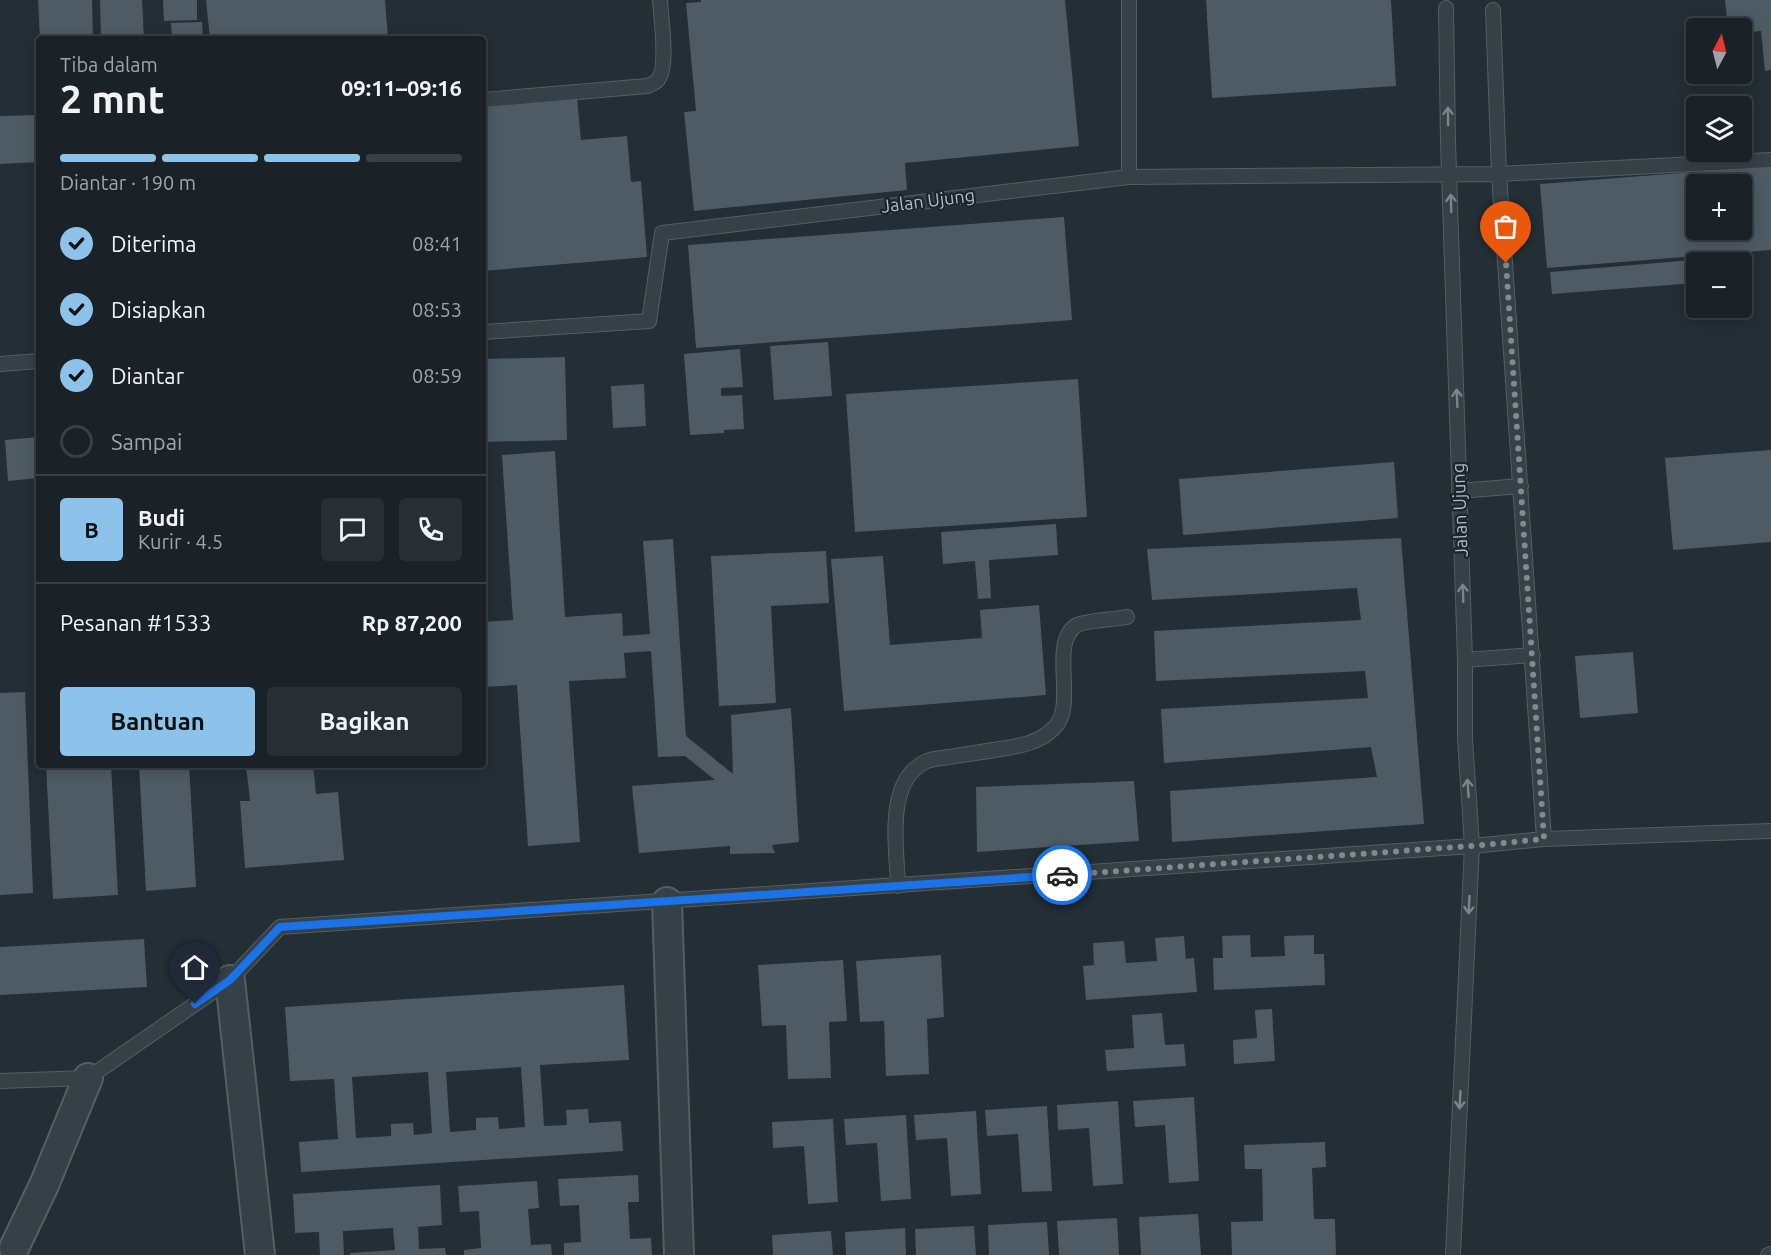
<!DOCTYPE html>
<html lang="id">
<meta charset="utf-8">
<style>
:root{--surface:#1a2228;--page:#272f34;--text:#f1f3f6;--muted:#9fa4a8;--line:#383f45;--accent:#8dc3eb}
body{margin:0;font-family:Ubuntu,sans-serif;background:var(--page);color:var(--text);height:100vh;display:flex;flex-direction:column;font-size:22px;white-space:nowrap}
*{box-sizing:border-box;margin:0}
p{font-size:20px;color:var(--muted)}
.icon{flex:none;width:33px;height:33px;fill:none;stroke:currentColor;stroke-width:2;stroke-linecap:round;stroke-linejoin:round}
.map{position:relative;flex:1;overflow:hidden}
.drawer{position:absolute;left:36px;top:36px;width:450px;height:732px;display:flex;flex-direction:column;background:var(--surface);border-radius:6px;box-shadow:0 3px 15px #0003,0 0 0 2px var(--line)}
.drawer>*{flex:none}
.needle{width:39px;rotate:7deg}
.tools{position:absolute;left:1686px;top:18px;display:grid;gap:12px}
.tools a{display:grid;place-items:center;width:66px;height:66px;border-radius:6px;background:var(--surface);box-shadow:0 3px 15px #0003,0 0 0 2px var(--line);font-size:30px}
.pin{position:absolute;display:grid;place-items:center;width:51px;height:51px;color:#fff;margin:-62px -26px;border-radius:50% 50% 50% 0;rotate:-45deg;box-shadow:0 0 6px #0007}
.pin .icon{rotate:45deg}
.courier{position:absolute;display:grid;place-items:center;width:60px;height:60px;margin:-30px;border:4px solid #1a73e8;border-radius:50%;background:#fff;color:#222;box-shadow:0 2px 8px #0007}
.overview em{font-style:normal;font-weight:700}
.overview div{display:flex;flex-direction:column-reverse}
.overview{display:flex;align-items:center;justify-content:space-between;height:102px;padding:0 24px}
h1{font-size:39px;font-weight:700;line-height:45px}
.bar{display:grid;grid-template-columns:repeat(4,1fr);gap:9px 6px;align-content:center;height:72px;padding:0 24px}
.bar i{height:8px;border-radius:4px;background:var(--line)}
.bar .on{background:var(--accent)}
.bar p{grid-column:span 4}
.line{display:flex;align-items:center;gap:15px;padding:0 24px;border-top:2px solid var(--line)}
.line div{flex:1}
.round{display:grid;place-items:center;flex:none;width:63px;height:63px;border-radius:6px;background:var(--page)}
ol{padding:0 24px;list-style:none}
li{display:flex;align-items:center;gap:18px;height:66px}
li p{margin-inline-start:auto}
li .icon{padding:6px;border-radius:50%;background:var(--accent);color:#111;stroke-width:4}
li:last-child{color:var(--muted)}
li i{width:33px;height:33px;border:3px solid var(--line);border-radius:50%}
.button{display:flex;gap:12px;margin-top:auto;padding:12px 24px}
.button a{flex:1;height:69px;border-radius:6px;background:var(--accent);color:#111;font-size:24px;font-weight:700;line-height:69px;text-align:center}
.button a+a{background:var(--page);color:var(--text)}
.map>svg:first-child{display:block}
.building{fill:#4e5b64;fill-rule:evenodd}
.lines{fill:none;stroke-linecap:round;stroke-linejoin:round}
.lane-casing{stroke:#545e64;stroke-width:16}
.street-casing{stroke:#545e64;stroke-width:32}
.lane{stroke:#364046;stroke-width:14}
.street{stroke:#364046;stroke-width:28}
.oneway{stroke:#7a848b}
.done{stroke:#7f8a91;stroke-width:6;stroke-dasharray:0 10.8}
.route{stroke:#1a73e8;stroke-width:8}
.labels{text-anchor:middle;stroke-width:4.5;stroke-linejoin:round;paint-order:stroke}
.street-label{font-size:18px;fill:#b1bbc3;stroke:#1c252b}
</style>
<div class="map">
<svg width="1771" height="1255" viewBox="0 0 1771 1255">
<rect width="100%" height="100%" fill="#232e35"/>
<!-- building -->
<path class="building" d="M38 0H92L93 39H40Z
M100 0H142L144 39H101Z
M163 0H197V20L164 21Z
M206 0H385L388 39H210Z
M701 0H1065L1079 146 905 163 907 190 694 211 684 112 696 111 686 3 701 2Z
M1206 0H1391L1396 86 1212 98Z
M1725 0H1771V70L1765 71 1761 31 1742 33V28H1728Z
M202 22 203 39H172L171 23Z
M577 98 581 140 627 136 631 182 641 181 647 257 483 271V106Z
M39 115V162L0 164V116Z
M1771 166V250L1547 268 1540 184ZM1696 184H1742V230H1696Z
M1064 217 1072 320 696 348 688 245Z
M1704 259V262H1696V283L1552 294 1550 272Z
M828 342 832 396 774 400 770 346Z
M740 349 743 387 721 388V396L742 395 744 429 724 430V433L690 435 684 354Z
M565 357 567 440 483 442V359Z
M1078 379 1087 517 855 532 846 394Z
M644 384 646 426 613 428 611 386Z
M39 437V478L8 481 5 440Z
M1771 450V542L1673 550 1665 458Z
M555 451 565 617 622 613 623 636 650 634 643 541 673 539 686 736 733 774 731 715 791 708 799 842 772 845 775 853 730 854V846L639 853 632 786 715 780 685 756 658 757 651 651 624 653 626 678 569 681 580 842 528 846 517 685 483 687V622L513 620 502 455Z
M1394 462 1398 518 1183 535 1179 479Z
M1056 524 1058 555 989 560 991 598 978 599 975 561 943 564 941 532Z
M1401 538 1424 824 1172 842 1170 791 1377 777 1371 747 1164 763 1161 709 1368 698 1365 671 1156 681 1154 631 1361 620 1357 588 1152 600 1147 549Z
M826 551 829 603 771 606 776 703 719 706 711 556Z
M883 556 890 645 982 638 980 610 1039 605 1046 695 844 711 831 559Z
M1633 652 1638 713 1580 718 1575 656Z
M25 692 33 893 0 895V693Z
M46 765H111L118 895 53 899Z
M139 765H189L196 887 146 891Z
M246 765H313L316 794 338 792 344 860 245 868 240 801H250Z
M1134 781 1139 841 977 852 976 787Z
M1250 935 1251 957 1285 956 1284 936 1314 935V954H1324L1325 985 1214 990 1213 958H1223L1222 936Z
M1184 936 1186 959 1194 958 1197 992 1086 1000 1083 966 1094 965 1093 943 1124 941 1126 963 1157 961 1155 938Z
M144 939 147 987 0 995V947Z
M941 955 944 1017 927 1019 929 1074 886 1076 884 1021 860 1022 856 961Z
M843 960 847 1021 829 1022 831 1078 788 1079 786 1025 762 1026 758 965Z
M624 985 629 1060 540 1065 544 1126 567 1125 566 1110 588 1109 589 1123 621 1121 623 1151 301 1172 299 1142 338 1139 334 1079 290 1081 285 1007ZM521 1067 525 1127 499 1129 498 1117 476 1118V1130L450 1132 446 1072ZM428 1072 432 1133 414 1135 413 1123 391 1124V1136L356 1138 352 1077Z
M1272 1009 1275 1061 1234 1064 1233 1040 1257 1038 1255 1010Z
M1162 1013 1165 1045 1184 1044 1186 1066 1107 1071 1105 1050 1134 1048 1132 1015Z
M1194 1097 1199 1181 1169 1183 1165 1125 1135 1127 1133 1101Z
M1118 1101 1123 1184 1093 1186 1089 1128 1058 1130 1057 1105Z
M1047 1106 1052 1191 1022 1192 1018 1134 987 1136 985 1110Z
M976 1111 981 1194 951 1196 947 1138 916 1140 914 1115Z
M906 1115 911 1199 881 1201 877 1143 846 1145 844 1119Z
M833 1119 838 1202 808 1204 804 1146 773 1148 772 1122Z
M1325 1142 1326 1167 1312 1168 1314 1219H1335L1336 1255H1232L1231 1222 1263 1221 1262 1169H1245L1244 1145Z
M638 1175 639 1202H628L630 1239 651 1238 652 1255H564V1243L581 1242 579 1205 560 1206 558 1179Z
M537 1181 539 1208 528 1209 531 1245 551 1244 552 1255H464V1250L481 1248 479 1211 460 1212 458 1186Z
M440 1185 442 1225 418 1227 419 1249 445 1248 446 1255H350V1253L395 1250 393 1228 343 1231 344 1255H320L319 1232 295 1233 293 1194Z
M1198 1214 1201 1255H1141L1139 1217Z
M1117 1218 1119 1255H1059L1057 1221Z
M1047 1222 1049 1255H989L988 1225Z
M974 1226 976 1255H916L915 1229Z
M905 1228 906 1255H846L845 1232Z
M831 1231 833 1255H773L772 1235Z"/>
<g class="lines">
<!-- lane casing -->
<g class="lane-casing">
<path id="lane" d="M1129 0V177
M1446 8 1448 142 1465 660V738L1472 846 1453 1255
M1493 10 1499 174 1544 839
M483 100 647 86C651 84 657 83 659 78 668 65 661 17 660 0
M483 332 649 321 662 233 1129 177 1499 174 1771 160
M0 364 39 361
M1459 491 1521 486
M1465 660 1533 655
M898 886C897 848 884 780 927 761 934 758 943 758 950 757 966 754 983 752 1000 749 1020 746 1039 743 1054 728 1078 706 1048 642 1077 625 1084 621 1117 619 1127 617
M0 1081 88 1078 230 980 280 927 1472 846 1544 839 1771 831
M1768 1255 1771 1254"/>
</g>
<!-- street casing -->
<g class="street-casing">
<path id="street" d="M667 902 679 1255
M230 980 260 1255
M14 1248 44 1185 88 1078"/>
</g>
<!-- lane -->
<use href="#lane" class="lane"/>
<!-- street -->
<use href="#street" class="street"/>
</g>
<!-- one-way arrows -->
<defs><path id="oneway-shaft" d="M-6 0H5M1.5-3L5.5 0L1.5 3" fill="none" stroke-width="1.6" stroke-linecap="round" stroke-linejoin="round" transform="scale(1.5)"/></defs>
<g class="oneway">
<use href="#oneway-shaft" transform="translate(1448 116) rotate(-91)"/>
<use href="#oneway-shaft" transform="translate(1451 203) rotate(-92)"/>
<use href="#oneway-shaft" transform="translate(1457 398) rotate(-92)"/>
<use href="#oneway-shaft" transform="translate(1463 593) rotate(-92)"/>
<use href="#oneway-shaft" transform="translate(1468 788) rotate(-94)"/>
<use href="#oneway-shaft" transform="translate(1469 905) rotate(93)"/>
<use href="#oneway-shaft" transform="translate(1460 1100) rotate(93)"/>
</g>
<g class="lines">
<!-- done -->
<path class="done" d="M1062 875 1472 846 1544 839 1506 263"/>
<!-- route -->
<path class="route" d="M195 1004 230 980 280 927 1062 875"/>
</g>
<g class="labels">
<!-- street labels -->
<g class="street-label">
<text transform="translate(928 201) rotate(-7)" y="6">Jalan Ujung</text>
<text transform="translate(1460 510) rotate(-92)" y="6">Jalan Ujung</text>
</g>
</g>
</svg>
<div class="tools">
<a><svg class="needle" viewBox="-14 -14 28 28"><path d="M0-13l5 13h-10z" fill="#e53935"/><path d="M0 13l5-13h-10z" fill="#9fa4a8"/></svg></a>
<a><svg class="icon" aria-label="layers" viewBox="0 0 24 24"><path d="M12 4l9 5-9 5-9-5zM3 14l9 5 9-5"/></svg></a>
<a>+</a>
<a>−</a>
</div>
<div class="pin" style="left:1506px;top:263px;background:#ea580c"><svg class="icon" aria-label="bag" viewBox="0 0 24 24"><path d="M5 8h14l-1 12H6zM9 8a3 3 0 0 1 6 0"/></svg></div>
<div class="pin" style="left:195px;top:1004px;background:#1f2937"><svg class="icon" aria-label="home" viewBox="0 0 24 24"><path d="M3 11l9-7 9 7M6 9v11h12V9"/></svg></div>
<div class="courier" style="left:1062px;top:875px"><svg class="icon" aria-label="car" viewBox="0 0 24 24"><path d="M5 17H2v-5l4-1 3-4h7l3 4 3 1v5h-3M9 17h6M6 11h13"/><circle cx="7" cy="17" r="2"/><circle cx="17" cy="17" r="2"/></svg></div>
<section class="drawer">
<div class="overview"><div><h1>2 mnt</h1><p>Tiba dalam</p></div><em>09:11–09:16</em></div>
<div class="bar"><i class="on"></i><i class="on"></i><i class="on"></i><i></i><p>Diantar · 190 m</p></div>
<ol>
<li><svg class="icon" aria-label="check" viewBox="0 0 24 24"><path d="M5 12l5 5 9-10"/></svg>Diterima<p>08:41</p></li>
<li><svg class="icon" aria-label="check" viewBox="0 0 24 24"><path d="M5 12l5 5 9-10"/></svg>Disiapkan<p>08:53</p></li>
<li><svg class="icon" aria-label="check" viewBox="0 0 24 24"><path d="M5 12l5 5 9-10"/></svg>Diantar<p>08:59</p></li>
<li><i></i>Sampai</li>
</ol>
<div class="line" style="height:108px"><b class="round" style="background:var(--accent);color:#111">B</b><div><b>Budi</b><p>Kurir · 4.5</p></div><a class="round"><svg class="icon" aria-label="chat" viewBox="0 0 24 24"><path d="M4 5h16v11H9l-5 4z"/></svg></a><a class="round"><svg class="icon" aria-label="phone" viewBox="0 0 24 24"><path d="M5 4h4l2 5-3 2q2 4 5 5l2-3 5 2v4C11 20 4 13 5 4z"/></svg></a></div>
<div class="line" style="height:78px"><div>Pesanan #1533</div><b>Rp 87,200</b></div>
<div class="button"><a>Bantuan</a><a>Bagikan</a></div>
</section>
</div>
